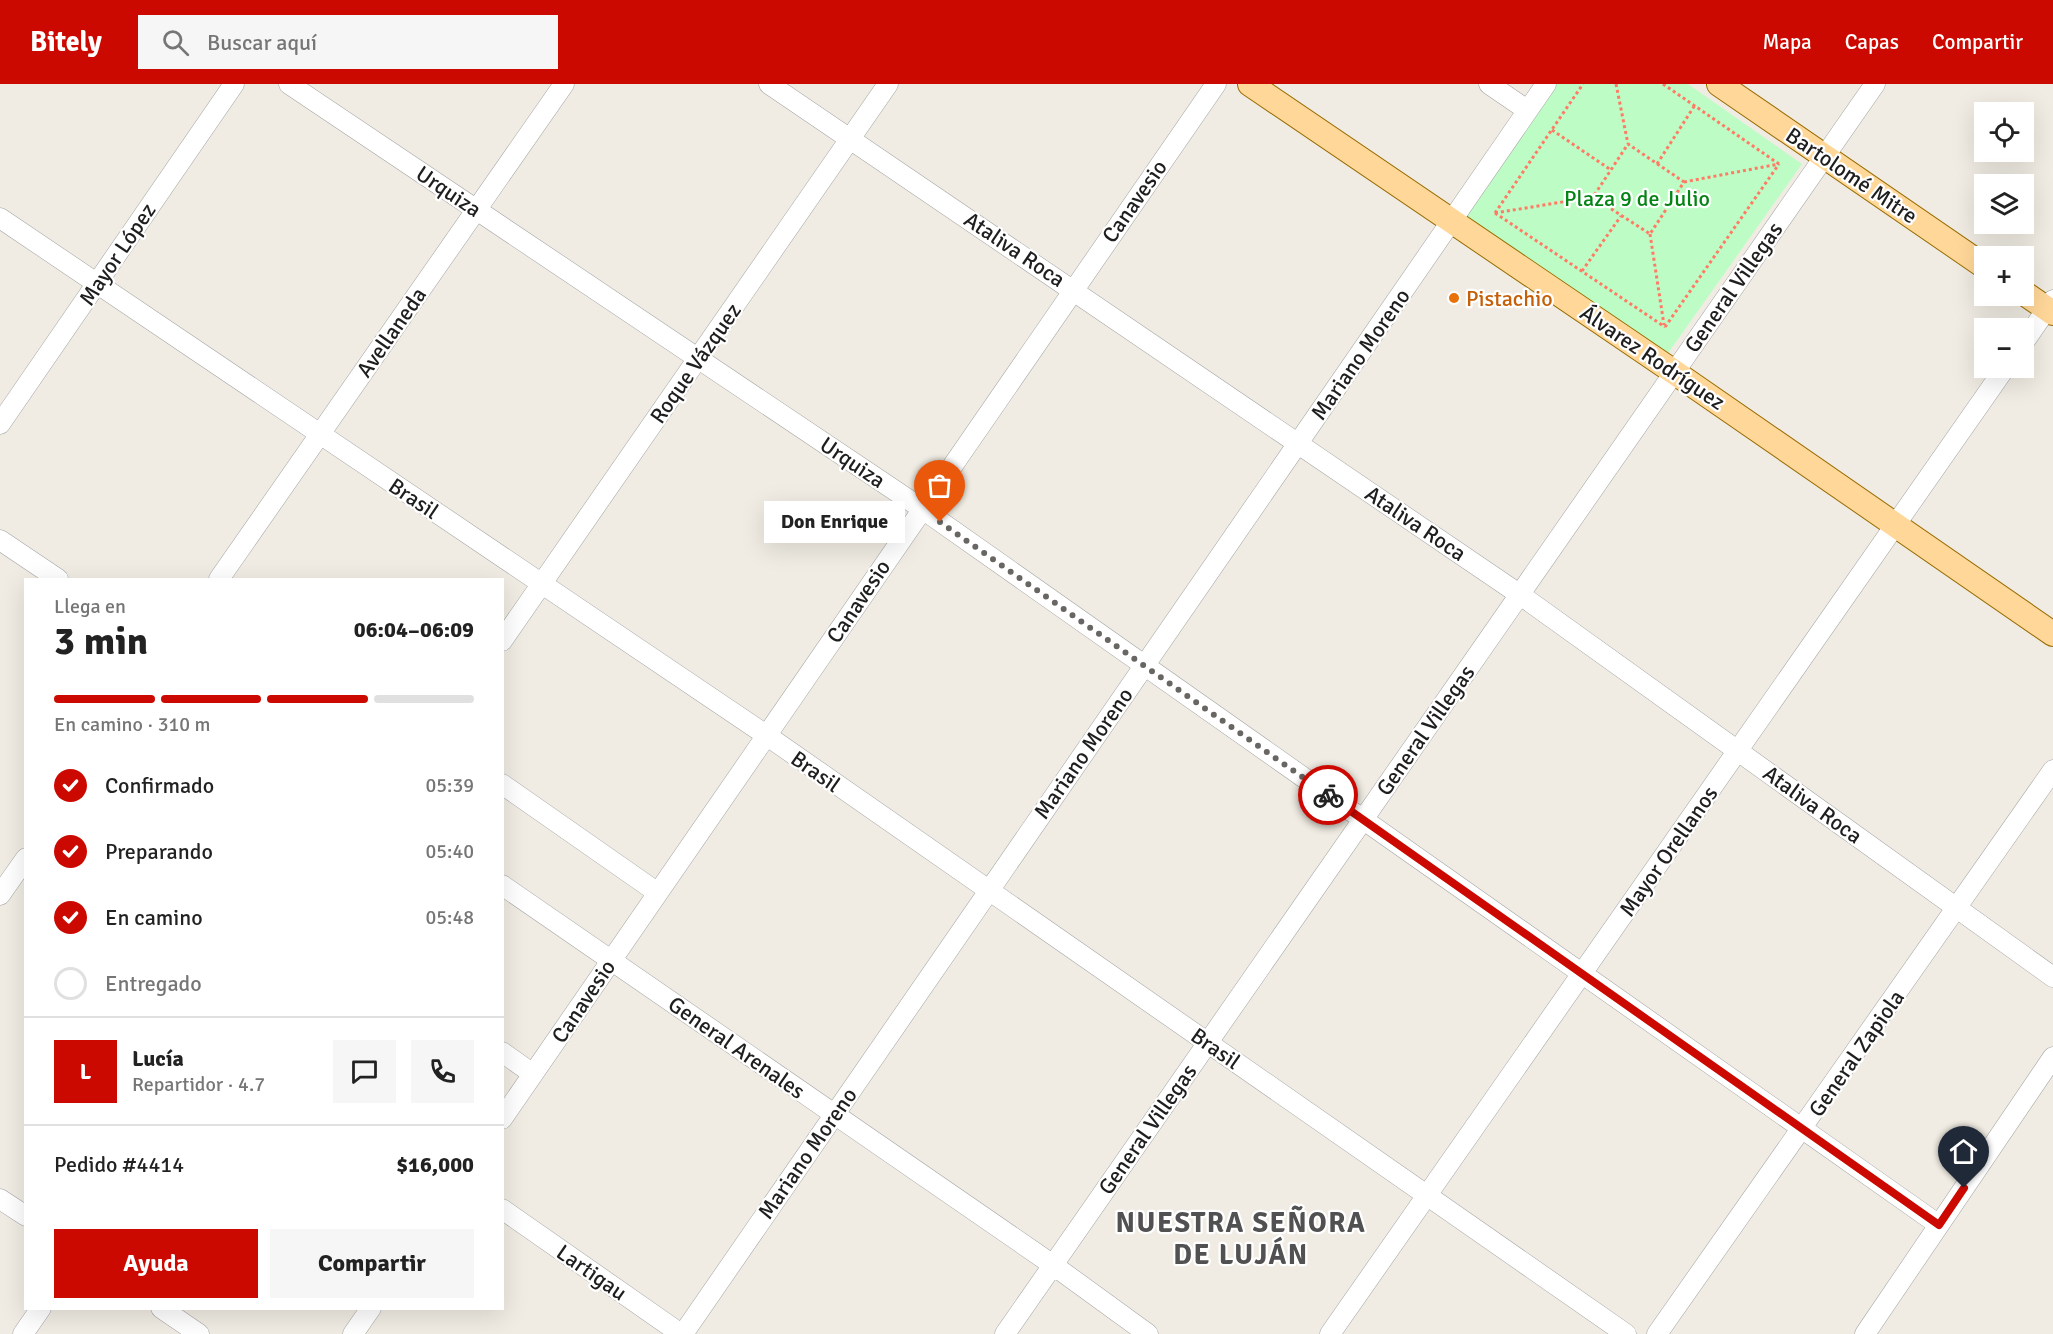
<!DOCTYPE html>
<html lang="es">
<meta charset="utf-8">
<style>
:root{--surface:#fff;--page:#f6f6f6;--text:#222;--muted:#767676;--line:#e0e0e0;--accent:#cc0900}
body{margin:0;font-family:Signika,sans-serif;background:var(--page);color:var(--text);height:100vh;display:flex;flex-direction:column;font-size:22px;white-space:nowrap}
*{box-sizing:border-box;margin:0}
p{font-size:20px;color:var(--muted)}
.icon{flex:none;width:33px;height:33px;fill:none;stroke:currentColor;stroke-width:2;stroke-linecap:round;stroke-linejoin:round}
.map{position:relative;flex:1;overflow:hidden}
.details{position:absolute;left:24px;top:494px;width:480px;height:732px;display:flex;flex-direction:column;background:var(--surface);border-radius:0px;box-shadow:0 6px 24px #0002}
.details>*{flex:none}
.controls{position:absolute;left:1974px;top:18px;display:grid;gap:12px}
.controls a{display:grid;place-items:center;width:60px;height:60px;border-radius:0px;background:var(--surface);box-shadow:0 6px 24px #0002;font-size:30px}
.pin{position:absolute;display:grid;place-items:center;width:51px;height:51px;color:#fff;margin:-62px -26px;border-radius:50% 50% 50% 0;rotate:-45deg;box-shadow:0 0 6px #0007}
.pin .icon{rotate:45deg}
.courier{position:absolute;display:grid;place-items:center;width:60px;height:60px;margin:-30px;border:4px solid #cc0900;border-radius:50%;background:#fff;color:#222;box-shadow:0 2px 8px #0007}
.bubble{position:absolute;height:42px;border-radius:0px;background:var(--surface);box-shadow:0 6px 24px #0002;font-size:20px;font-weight:700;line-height:42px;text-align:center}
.summary em{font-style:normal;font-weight:700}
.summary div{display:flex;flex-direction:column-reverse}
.summary{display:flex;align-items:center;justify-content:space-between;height:102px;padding:0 30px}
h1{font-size:39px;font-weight:700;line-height:45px}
.bar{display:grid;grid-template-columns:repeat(4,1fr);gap:9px 6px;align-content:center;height:72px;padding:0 30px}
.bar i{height:8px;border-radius:4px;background:var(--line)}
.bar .on{background:var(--accent)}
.bar p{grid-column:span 4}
.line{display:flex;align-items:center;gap:15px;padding:0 30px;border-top:2px solid var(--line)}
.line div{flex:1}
.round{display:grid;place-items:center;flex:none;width:63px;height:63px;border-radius:0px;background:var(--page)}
ol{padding:0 30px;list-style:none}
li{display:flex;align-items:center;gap:18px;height:66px}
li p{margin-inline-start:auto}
li .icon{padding:6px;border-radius:50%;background:var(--accent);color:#fff;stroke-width:4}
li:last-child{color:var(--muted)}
li i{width:33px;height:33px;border:3px solid var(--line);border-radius:50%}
.primary-button{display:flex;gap:12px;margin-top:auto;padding:12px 30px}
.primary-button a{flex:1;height:69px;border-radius:0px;background:var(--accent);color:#fff;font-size:24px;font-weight:700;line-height:69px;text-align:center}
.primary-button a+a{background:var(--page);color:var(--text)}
header{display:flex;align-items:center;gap:36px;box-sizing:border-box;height:84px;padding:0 30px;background:var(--accent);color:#fff}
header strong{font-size:28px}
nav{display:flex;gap:33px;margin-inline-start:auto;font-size:21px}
.search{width:420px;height:54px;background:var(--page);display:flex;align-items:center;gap:15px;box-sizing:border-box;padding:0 21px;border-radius:0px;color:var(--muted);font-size:22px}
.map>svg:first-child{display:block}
.park{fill:#bdfdc5}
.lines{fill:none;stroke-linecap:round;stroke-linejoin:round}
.minor-casing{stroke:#a5a5a5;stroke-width:21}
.major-casing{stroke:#986c00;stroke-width:26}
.path{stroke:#ff7b65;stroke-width:3;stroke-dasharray:3 3;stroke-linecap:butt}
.minor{stroke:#fff;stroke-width:20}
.major{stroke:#ffd799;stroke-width:24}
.done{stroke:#686663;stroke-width:6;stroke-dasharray:0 10.8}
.route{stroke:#cc0900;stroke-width:8}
.food-dot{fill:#e8710a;stroke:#fff;stroke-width:2}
.labels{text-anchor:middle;stroke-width:4.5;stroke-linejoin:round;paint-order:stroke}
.street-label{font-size:22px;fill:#1e1e1e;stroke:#fff}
.park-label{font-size:22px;fill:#048414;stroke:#fff}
.food-label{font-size:22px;fill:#c56008;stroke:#fff;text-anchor:start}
.district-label{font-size:28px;font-weight:bold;letter-spacing:1.5px;fill:#515151;stroke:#fff}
</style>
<header>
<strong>Bitely</strong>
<div class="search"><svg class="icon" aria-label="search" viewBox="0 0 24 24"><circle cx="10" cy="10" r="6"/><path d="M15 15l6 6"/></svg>Buscar aquí</div>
<nav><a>Mapa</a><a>Capas</a><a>Compartir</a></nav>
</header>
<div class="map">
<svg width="2053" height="1250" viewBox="0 0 2053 1250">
<rect width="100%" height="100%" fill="#f0ece3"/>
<!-- park -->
<path class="park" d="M1556 0H1688L1802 80 1666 272 1464 134Z"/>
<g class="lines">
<!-- minor casing -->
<g class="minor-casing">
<path id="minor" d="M289 0 921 424 1939 1141
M769 0 1519 510 2053 893
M1489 0 1527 26
M0 134 766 651 1626 1250
M2024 258 2053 216
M0 340 234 0
M0 456 58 495
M219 495 564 0
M502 557 888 0
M502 700 658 809
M502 801 1053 1181 1148 1250
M0 811 26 774
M502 968 533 990
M502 1035 1216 0
M0 1115 26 1132
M502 1125 681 1250
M161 1224 199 1250
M23 1250 41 1224
M353 1250 371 1224
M683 1250 1546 0
M1005 1250 1875 0
M1330 1250 2005 284
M1657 1250 2053 686
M1865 1250 2053 973"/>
</g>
<!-- major casing -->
<g class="major-casing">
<path id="major" d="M1250 0 1674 288 2053 550
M1719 0 1984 182
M2024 209 2053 229"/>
</g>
<!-- path -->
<path class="path" d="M1616 0 1628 60
M1663 0 1779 80
M1552 46 1611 86
M1657 80 1695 21
M1684 98 1779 80
M1495 129 1593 113 1628 60 1684 98 1650 150 1593 113
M1495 129 1665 243
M1495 129 1583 0
M1650 150 1664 241
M1582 187 1621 132
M1665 243 1779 80"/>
<!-- minor -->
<use href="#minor" class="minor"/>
<!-- major -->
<use href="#major" class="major"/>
</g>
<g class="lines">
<!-- done -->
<path class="done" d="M940 438 1328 711"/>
<!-- route -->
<path class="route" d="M1328 711 1939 1141 1964 1104"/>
</g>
<!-- markers -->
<circle class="food-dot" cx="1454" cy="214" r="6"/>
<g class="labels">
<!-- street labels -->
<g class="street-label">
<text transform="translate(1852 91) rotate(34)" y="8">Bartolomé Mitre</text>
<text transform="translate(449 107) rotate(34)" y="8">Urquiza</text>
<text transform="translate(1134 117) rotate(-55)" y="8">Canavesio</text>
<text transform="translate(1015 165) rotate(34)" y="8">Ataliva Roca</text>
<text transform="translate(117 170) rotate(-56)" y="8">Mayor López</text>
<text transform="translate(1733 203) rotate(-55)" y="8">General Villegas</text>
<text transform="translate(391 248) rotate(-55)" y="8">Avellaneda</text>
<text transform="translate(1360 270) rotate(-55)" y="8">Mariano Moreno</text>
<text transform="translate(1653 273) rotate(34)" y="8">Álvarez Rodríguez</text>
<text transform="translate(695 279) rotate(-55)" y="8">Roque Vázquez</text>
<text transform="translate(853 378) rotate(34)" y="8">Urquiza</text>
<text transform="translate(414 414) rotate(34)" y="8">Brasil</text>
<text transform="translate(1416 439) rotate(34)" y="8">Ataliva Roca</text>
<text transform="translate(858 517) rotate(-56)" y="8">Canavesio</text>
<text transform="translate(1425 646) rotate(-55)" y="8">General Villegas</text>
<text transform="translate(1083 669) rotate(-55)" y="8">Mariano Moreno</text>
<text transform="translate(816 687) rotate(35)" y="8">Brasil</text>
<text transform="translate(1813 720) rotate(36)" y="8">Ataliva Roca</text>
<text transform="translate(1668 767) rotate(-55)" y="8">Mayor Orellanos</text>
<text transform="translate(583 917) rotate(-56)" y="8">Canavesio</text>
<text transform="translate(737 963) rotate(35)" y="8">General Arenales</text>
<text transform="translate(1216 964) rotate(35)" y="8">Brasil</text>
<text transform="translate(1856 969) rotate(-55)" y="8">General Zapiola</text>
<text transform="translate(1147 1045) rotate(-55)" y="8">General Villegas</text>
<text transform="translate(807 1069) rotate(-55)" y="8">Mariano Moreno</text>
<text transform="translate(592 1188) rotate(35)" y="8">Lartigau</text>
</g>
<!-- park labels -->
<g class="park-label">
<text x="1637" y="122">Plaza 9 de Julio</text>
</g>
<!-- food labels -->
<g class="food-label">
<text x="1466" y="222">Pistachio</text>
</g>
<!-- district labels -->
<g class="district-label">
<text x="1241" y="1148">NUESTRA SEÑORA<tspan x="1241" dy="32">DE LUJÁN</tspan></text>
</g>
</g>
</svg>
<div class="controls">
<a><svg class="icon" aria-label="locate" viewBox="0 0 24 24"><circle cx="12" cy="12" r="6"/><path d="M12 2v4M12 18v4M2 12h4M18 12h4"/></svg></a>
<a><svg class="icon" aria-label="layers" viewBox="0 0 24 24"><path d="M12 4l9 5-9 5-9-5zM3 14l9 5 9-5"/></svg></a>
<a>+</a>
<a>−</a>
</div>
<div class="pin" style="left:940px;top:438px;background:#ea580c"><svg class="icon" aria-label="bag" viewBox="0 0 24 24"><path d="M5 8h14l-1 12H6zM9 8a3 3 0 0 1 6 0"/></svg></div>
<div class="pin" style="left:1964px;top:1104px;background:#1f2937"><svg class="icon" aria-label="home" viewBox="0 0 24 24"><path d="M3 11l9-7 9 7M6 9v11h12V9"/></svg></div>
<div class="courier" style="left:1328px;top:711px"><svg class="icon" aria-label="bike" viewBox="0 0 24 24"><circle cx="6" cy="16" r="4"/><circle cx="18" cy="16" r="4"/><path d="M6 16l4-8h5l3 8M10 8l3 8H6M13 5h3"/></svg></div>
<div class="bubble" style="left:764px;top:417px;width:141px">Don Enrique</div>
<section class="details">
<div class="summary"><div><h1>3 min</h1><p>Llega en</p></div><em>06:04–06:09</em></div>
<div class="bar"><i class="on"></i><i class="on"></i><i class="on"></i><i></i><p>En camino · 310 m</p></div>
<ol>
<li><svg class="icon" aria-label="check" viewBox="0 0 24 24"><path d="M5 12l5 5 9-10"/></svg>Confirmado<p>05:39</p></li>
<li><svg class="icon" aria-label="check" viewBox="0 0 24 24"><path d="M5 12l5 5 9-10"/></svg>Preparando<p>05:40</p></li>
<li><svg class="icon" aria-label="check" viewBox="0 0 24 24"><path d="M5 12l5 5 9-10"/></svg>En camino<p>05:48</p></li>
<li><i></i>Entregado</li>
</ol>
<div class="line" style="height:108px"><b class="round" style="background:var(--accent);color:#fff">L</b><div><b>Lucía</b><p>Repartidor · 4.7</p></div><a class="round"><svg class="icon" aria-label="chat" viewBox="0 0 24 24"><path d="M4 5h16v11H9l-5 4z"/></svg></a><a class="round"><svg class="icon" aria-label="phone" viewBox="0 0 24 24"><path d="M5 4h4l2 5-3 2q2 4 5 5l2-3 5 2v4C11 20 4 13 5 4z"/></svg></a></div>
<div class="line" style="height:78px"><div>Pedido #4414</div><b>$16,000</b></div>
<div class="primary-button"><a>Ayuda</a><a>Compartir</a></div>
</section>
</div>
